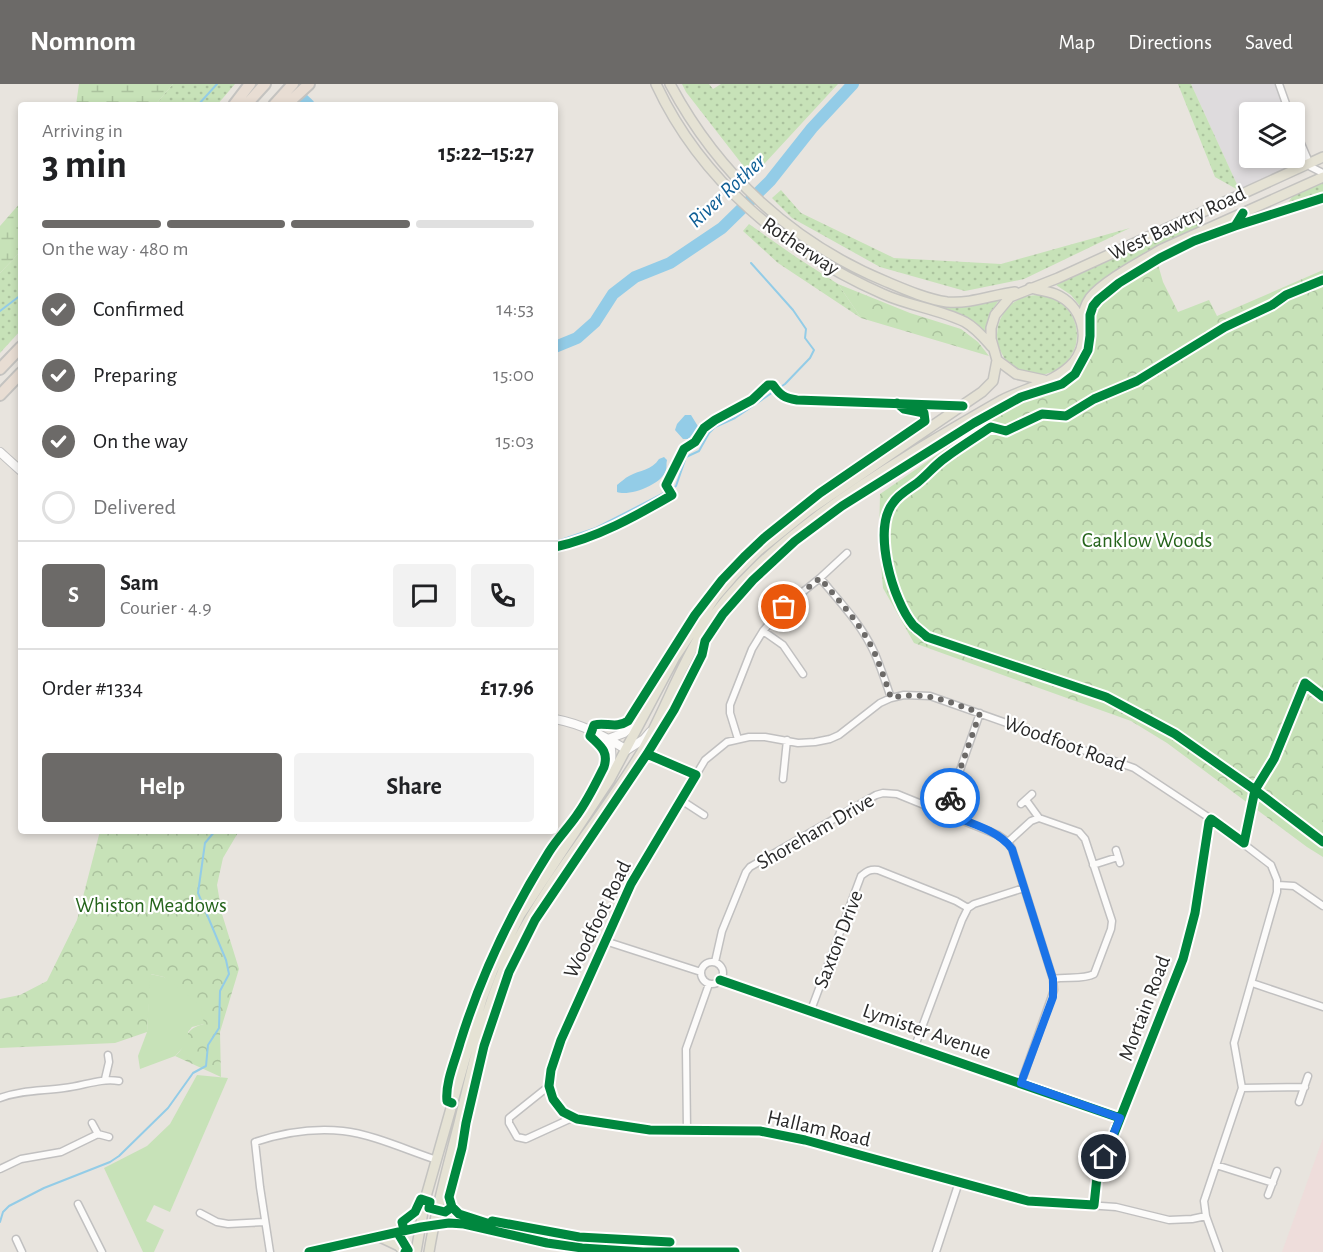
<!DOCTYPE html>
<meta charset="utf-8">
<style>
:root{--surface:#fff;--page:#f2f2f2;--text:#202124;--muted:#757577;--line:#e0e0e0;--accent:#6c6a68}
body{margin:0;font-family:"Alegreya Sans",sans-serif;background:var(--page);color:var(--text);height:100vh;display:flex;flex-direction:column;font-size:22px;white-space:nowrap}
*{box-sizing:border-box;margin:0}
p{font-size:20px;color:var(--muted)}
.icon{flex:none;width:33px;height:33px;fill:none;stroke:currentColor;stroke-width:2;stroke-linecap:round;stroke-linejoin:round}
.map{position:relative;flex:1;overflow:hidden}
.panel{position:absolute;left:18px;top:18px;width:540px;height:732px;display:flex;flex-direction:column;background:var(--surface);border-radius:6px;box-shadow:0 3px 9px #0003}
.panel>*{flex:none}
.controls{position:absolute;left:1239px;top:18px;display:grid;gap:12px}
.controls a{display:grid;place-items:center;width:66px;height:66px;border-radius:6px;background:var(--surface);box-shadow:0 3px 9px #0003;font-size:30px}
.pin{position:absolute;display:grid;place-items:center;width:51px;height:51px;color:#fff;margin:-26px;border:3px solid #fff;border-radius:50%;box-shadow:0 2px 6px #0007}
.courier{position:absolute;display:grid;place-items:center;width:60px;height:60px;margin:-30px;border:4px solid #1a73e8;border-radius:50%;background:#fff;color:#222;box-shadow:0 2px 8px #0007}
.summary em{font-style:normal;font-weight:600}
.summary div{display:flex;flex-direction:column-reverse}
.summary{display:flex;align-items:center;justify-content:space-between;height:102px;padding:0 24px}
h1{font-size:39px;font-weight:600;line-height:45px}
.bar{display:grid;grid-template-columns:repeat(4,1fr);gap:9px 6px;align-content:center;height:72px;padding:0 24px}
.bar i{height:8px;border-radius:4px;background:var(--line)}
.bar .selected{background:var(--accent)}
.bar p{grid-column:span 4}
.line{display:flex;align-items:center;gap:15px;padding:0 24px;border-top:2px solid var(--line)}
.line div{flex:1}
.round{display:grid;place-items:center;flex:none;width:63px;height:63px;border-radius:6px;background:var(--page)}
ol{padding:0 24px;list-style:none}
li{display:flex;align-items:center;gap:18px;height:66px}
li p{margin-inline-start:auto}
li .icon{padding:6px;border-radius:50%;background:var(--accent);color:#fff;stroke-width:4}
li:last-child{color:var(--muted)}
li i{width:33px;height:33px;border:3px solid var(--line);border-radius:50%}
.action{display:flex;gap:12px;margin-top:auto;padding:12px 24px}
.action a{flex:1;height:69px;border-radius:6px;background:var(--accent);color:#fff;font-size:24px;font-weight:600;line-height:69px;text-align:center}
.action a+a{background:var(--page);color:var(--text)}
header{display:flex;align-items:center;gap:36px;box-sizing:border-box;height:84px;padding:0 30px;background:var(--accent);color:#fff}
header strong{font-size:28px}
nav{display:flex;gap:33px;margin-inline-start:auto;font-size:21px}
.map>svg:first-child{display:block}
.industrial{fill:#dedbdd}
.medical{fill:#eedddb}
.grass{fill:url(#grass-dots)}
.forest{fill:url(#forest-crowns)}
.wetland{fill:url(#wetland-marsh)}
.garden{fill:#c7e2b8}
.water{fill:#93cce7}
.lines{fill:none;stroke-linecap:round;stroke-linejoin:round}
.stream{stroke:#93cce7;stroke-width:2}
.river{stroke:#93cce7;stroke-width:12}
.minor-casing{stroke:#c1c0c0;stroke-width:9}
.tertiary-casing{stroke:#c1c0c0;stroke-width:10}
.primary-casing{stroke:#c4c3c0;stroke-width:12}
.motorway-casing{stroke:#c4c3c0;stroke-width:14}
.minor{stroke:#fcfbfa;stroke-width:6}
.tertiary{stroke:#fcfbfa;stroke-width:8}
.primary{stroke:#e5e2d4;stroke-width:9}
.motorway{stroke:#e8ddd3;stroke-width:10}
.cycleway-casing{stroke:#fff;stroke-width:13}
.cycleway{stroke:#00873e;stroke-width:9}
.done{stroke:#6c6a68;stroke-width:6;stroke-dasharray:0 10.8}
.route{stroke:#1a73e8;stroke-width:8}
.labels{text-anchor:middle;stroke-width:4.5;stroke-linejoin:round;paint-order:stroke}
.street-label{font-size:21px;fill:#292929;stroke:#fff}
.park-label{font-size:21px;fill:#25641b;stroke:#fff}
.water-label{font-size:22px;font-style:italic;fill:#105f96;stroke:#fff}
</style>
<header>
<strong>Nomnom</strong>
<nav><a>Map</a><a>Directions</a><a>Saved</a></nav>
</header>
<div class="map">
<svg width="1323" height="1168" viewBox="0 0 1323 1168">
<defs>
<pattern id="grass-dots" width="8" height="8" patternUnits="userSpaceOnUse" patternTransform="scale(1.5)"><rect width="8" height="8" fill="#c7e2b8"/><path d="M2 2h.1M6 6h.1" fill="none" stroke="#abc29e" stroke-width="1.8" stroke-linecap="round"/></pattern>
<pattern id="forest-crowns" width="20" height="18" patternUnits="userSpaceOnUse" patternTransform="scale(1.5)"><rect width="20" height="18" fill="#c7e2b8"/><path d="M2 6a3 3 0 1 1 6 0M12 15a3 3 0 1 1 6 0" fill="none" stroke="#abc29e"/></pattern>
<pattern id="wetland-marsh" width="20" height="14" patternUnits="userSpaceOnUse" patternTransform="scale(1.5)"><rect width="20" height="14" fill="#c7e2b8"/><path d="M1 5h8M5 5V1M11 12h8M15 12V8" fill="none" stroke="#abc29e"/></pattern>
</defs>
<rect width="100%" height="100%" fill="#e8e4de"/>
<!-- industrial -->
<path class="industrial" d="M1191 0H1277L1286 28H1250V74H1294L1295 50 1304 76 1240 107Z"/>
<!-- medical -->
<path class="medical" d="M1323 1054V1168H1282Z"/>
<!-- grass -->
<path class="grass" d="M173 0H235L217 21H155Z
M682 0H709L713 5 721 0H838L752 93 686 8Z
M1178 0H1191L1240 107 1215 93Z
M1323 99V113L1283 126 1294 110Z
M781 106 801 129 894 174 1001 180 1130 144 1024 195 965 207 880 183 792 134 772 114Z
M1202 136 1204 140 1164 160 1085 214 1080 222 1071 211 1056 201 1176 144Z
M749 140 796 173 838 200 861 234 778 179 743 147Z
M21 167V246L0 269V189Z
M997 251a40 40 0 1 1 80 0a40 40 0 1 1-80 0Z
M999 216 989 231 985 249 971 238 934 223 935 221H977Z"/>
<!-- forest -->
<path class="forest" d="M1157 177 1163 198 1178 228 1209 216 1217 232 1323 186V773L1307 763 1167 659 1131 637 914 559 883 504 879 457 880 410 973 346 1016 321 1069 299 1082 284 1093 262V231L1097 220 1116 204Z
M838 200 910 229 961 245 978 258 989 272 861 234Z
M100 747H239L223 774 217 801 222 830 239 885 220 948 221 993 175 972C192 958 178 947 204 940L164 893 151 890 147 948 115 959 0 964V915L20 911 47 897 77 836Z"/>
<!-- wetland -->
<path class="wetland" d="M79 0H173L155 21H76Z
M21 118V167L0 189V142Z"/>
<!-- garden -->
<path class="garden" d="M150 890 164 893 201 922 204 940 192 943 188 948V958L175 972 140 985 138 972 147 948Z
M197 991 228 994 170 1128 154 1121 146 1137 164 1146 154 1168H143L104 1084 147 1062 170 1040Z"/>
<!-- water -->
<path class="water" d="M685 331H691L699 344 688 355H683L675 346 677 340Z
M664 373 667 376C666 380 667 383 666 386 663 400 629 413 617 408V401C621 398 625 394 629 392 640 386 652 386 659 375Z"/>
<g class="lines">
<!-- stream -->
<path class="stream" d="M198 21 217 0
M0 227 21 211
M555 458 596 444 670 406 676 402 686 373 699 367 709 349 715 343 735 334 785 300 810 274 814 266 805 254 806 245 793 226 751 179
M0 1138 3 1128 9 1122 44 1104 110 1078 119 1072 168 1024 193 989 206 982 208 961 219 944 220 907 229 890 226 876 198 809 205 759 215 747"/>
<!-- river -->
<path class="river" d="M290 3 309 21
M555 263 577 254 595 238 613 210 635 193 670 179 722 144 770 97 812 44 853 0"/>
<!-- minor casing -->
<g class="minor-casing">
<path id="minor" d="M1279 0 1289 28
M1294 43 1311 83 1323 89
M820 494 847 469
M763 547 783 561 803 590
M738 655 730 629V621L752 565 763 547 784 523 820 494C840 518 862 541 875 570 881 584 886 599 891 614
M783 695 787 656
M681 716 704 731
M1026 716 1039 734
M1021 720 1032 710
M945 729 980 629
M1008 758 1031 737 1039 734 1079 748 1085 755 1112 837 1111 845 1094 890C1083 896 1066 892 1053 895
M1116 766 1120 779
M1093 781 1118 773
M1278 801 1294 802 1323 822
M605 857 701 888
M701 889a11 11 0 1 1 22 0a11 11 0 1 1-22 0Z
M715 878 722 847 746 788 750 783 876 711 883 709 897 710 998 751 1008 758 1012 765 1053 895 1054 906 1021 999
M720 896 1120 1034
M1252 899 1323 923
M811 926 861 792C867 787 870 785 878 786L956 817 968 824
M915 962 962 836 968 824 974 820 1024 804
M105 995 109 978 108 971
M549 1002 509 1034V1039L517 1053 526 1055 572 1034
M1242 1004 1305 1003
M0 1014C21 1006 43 1007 64 1004 84 1002 99 994 119 997
M1299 1018 1308 992
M92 1039 98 1050 109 1053
M687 1046 686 965 709 900
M1216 1081 1273 1099
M0 1085 21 1075 61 1068 98 1050
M1268 1111 1277 1087
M78 1120 102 1168
M1094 1121 1097 1093 1183 875 1195 829 1208 745 1211 735
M200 1129 217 1138 228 1140 265 1138
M1206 1132 1192 1135 1169 1136 1116 1123 1028 1117 783 1051 760 1047 650 1046 577 1035 563 1028 553 1015 549 1002 551 986 578 917 631 800 705 676 727 658 749 653H765L798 659 815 658 830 655 839 651 880 619 891 614 904 611 930 612 1134 684 1211 735 1271 781 1277 796V808L1234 959 1242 1004 1204 1117 1206 1132 1219 1168
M16 1155 22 1168
M270 1168 260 1103 255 1058C282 1049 314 1044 343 1047 372 1050 409 1067 437 1076
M936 1168 959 1098"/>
</g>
<!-- tertiary casing -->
<g class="tertiary-casing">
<path id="tertiary" d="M0 368 21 387
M555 635C582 640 604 652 627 666L644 655 650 648
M608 655 624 649 639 636
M607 694C611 680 614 668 608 655"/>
</g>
<!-- primary casing -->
<g class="primary-casing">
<path id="primary" d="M656 0C701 97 787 168 883 210 909 222 939 225 965 238 976 244 984 254 992 263
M670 0C718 90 792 159 887 198 906 206 927 215 947 218 971 220 992 211 1015 208
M1082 237C1083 229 1085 221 1090 214 1103 197 1142 177 1162 165L1323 93
M1044 296 1016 290 997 276 991 255V244L995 231 1010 213 1058 194 1323 73
M445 1102 449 1125 464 1140
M380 1153 399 1162 404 1168
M309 1168 421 1143 449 1139 464 1140 547 1159 582 1164 643 1168H735
M416 1168 425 1116 482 915 493 886 520 831 610 695 675 573 716 512 735 490 758 467 809 426 982 308 993 297 997 276
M429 1168C436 1124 448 1082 459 1039 474 978 486 915 516 859 551 792 602 734 641 669 664 629 679 584 704 545 734 500 773 466 815 434 872 391 941 351 1002 316 1025 304 1057 298 1074 278 1092 254 1082 221 1055 210 1047 207 1038 206 1030 204"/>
</g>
<!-- motorway casing -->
<g class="motorway-casing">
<path id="motorway" d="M234 21 250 0
M246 21 265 0
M274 21 293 0
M286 21 309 0
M0 285 21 263
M0 311 21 289"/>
</g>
<!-- minor -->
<use href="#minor" class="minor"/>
<!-- tertiary -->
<use href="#tertiary" class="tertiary"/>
<!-- primary -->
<use href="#primary" class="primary"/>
<!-- motorway -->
<use href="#motorway" class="motorway"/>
<!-- cycleway casing -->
<g class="cycleway-casing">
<path id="cycleway" d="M1235 142 1323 114
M1323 196 1286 211 1272 221 1225 243 1137 297 1094 315 1066 332 1042 330 1006 347 991 343C976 353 960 363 945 374 935 381 927 391 917 399 909 405 899 410 893 419 872 446 893 517 913 541 917 545 923 549 927 553L1106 613 1175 650 1255 706 1323 758
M555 463C597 454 636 432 672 411L666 401 684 365 695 358 704 344 715 336 752 316 768 301H773C780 311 784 314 797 316L963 322
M647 670 696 691 631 800 561 956 551 986 549 1002 553 1015 563 1028 577 1035 650 1046 760 1047 805 1056 1028 1117 1094 1121 1097 1093 1183 875 1195 829 1209 738 1211 735 1244 759 1255 706 1274 675 1305 599 1323 613
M720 896 1120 1034
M452 1019 447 1017C445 999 455 977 460 959 481 891 511 828 549 768 557 755 568 744 577 731 588 716 596 699 604 683 609 667 600 662 590 652L594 641C606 638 616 645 628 637L695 531 722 496 744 473 764 454 820 409 925 337 924 329 904 325 897 319
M490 1140 492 1137 579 1153 670 1158
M489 1146 490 1140 459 1130 452 1123 449 1113 462 1064 466 1039 484 962 509 888 535 836 647 670 674 626 702 571 705 557 723 530 753 496 795 457 842 422 974 339 1021 313 1062 300 1075 290 1088 266 1090 252V231L1093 222 1098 216 1119 199 1160 174 1194 157 1235 142 1243 129
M309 1168 421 1143 449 1139 464 1140 547 1159 582 1164 643 1168H735
M405 1168 408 1166 399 1151 404 1146 402 1138 415 1128 421 1115 430 1118 429 1124 445 1128 452 1123"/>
</g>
<!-- cycleway -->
<use href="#cycleway" class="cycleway"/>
</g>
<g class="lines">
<!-- done -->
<path class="done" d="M784 523 820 494C840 518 862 541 875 570 881 584 886 599 891 614 925 606 949 618 980 629L950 714"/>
<!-- route -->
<path class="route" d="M950 714 945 729C966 738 998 745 1012 765L1053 895V913L1021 999 1120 1034 1104 1073"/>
</g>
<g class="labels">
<!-- street labels -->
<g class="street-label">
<text transform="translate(1177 139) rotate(-25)" y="7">West Bawtry Road</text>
<text transform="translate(801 162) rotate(34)" y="7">Rotherway</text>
<text transform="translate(1065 659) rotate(20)" y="7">Woodfoot Road</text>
<text transform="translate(815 747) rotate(-30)" y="7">Shoreham Drive</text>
<text transform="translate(597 835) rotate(-64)" y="7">Woodfoot Road</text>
<text transform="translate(838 855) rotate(-69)" y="7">Saxton Drive</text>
<text transform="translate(1144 924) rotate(-69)" y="7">Mortain Road</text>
<text transform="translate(927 947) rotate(19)" y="7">Lymister Avenue</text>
<text transform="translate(819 1044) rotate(13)" y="7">Hallam Road</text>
</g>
<!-- park labels -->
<g class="park-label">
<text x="1147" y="463">Canklow Woods</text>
<text x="151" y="828">Whiston Meadows</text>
</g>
<!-- water labels -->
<g class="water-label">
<text transform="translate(726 106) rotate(-43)" y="8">River Rother</text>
</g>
</g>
</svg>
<div class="controls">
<a><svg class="icon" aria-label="layers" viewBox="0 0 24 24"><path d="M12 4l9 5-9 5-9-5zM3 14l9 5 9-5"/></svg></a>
</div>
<div class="pin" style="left:784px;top:523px;background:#ea580c"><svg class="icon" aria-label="bag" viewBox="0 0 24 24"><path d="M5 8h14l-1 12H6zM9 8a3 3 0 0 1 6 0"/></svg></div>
<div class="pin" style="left:1104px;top:1073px;background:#1f2937"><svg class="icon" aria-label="home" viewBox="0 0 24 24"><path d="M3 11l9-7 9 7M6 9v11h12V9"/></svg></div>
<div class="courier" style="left:950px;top:714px"><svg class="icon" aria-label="bike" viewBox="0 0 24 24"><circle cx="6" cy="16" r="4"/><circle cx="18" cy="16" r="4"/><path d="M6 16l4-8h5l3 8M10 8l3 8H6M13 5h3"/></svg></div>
<section class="panel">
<div class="summary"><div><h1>3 min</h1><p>Arriving in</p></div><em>15:22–15:27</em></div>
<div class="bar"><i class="selected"></i><i class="selected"></i><i class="selected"></i><i></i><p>On the way · 480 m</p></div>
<ol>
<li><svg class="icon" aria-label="check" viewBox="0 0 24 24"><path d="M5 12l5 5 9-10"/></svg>Confirmed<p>14:53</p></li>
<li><svg class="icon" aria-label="check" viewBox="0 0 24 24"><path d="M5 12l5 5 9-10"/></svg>Preparing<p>15:00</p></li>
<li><svg class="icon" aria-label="check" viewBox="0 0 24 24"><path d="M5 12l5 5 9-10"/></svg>On the way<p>15:03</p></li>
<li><i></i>Delivered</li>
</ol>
<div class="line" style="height:108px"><b class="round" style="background:var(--accent);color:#fff">S</b><div><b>Sam</b><p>Courier · 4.9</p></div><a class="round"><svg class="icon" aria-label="chat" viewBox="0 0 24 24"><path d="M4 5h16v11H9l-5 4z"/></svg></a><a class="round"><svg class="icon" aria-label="phone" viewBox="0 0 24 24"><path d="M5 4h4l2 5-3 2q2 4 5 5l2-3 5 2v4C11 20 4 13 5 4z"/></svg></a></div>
<div class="line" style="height:78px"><div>Order #1334</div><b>£17.96</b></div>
<div class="action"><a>Help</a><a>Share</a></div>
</section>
</div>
